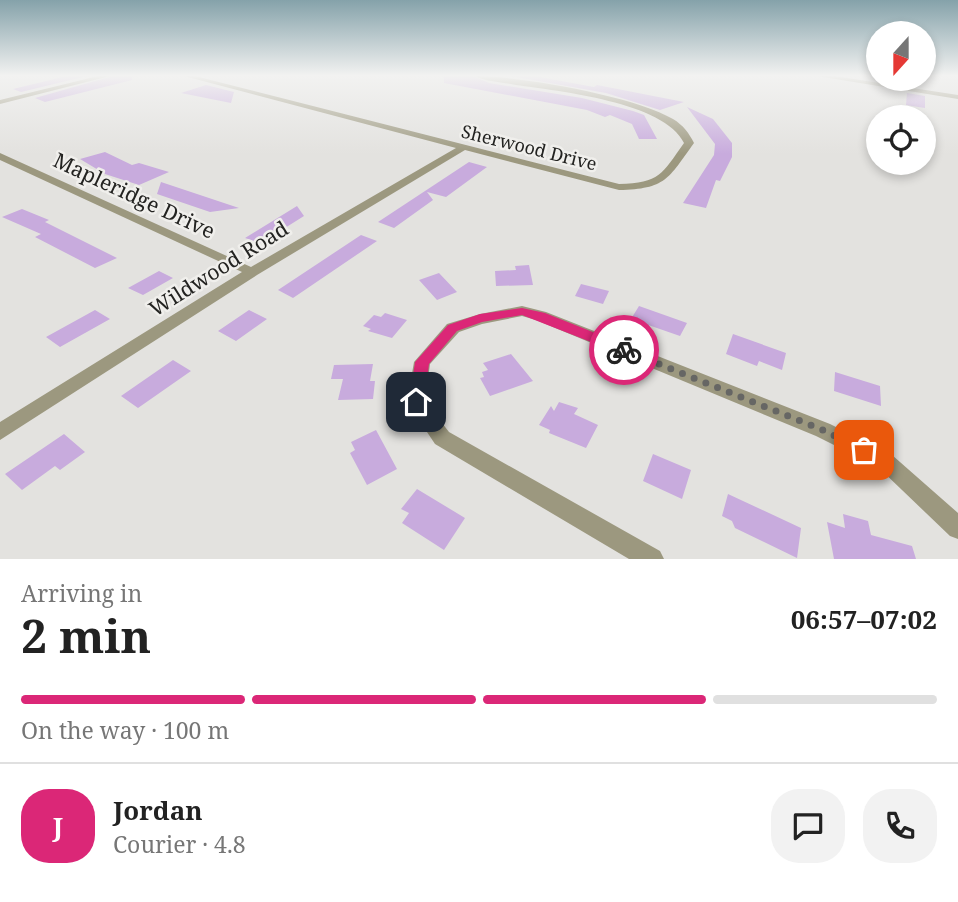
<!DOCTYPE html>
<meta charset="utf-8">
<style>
:root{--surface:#fff;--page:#f2f2f2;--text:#222;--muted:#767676;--line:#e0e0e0;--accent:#db2777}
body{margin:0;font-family:"Noto Serif",serif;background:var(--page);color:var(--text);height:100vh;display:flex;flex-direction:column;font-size:26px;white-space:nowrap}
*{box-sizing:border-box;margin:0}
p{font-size:23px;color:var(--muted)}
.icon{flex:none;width:38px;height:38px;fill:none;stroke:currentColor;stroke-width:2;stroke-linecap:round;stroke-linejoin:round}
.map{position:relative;height:559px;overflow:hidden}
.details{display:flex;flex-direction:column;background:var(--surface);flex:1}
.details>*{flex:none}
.needle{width:46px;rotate:201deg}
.fabs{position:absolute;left:866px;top:21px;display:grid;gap:14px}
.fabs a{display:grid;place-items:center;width:70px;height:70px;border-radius:50%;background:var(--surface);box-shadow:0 4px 10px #0003;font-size:35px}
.pin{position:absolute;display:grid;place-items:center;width:60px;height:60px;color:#fff;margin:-30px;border-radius:14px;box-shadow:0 4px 10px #0006}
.courier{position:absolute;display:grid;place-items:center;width:70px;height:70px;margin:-35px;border:5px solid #db2777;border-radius:50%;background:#fff;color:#222;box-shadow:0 2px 9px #0007}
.overview em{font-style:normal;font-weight:700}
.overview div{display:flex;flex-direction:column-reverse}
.overview{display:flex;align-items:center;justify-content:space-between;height:119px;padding:0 21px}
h1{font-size:46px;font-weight:700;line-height:52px}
.bar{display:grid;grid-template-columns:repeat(4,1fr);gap:10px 7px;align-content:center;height:84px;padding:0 21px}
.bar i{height:9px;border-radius:5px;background:var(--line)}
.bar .on{background:var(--accent)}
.bar p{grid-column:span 4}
.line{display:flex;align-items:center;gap:18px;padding:0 21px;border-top:2px solid var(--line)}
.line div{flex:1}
.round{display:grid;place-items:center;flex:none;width:74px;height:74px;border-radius:28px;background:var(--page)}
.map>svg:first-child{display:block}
.building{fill:#c8abdd}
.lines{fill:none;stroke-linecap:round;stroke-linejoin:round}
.street{fill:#9c987f;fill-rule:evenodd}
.route{fill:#db2777}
.done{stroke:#666664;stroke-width:7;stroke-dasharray:0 12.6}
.labels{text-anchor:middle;stroke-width:5;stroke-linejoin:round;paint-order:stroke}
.far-street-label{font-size:18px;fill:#232321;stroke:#f0efec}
.street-label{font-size:21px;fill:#232321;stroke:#f0efec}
</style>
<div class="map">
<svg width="958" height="559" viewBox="0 0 958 559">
<rect width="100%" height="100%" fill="#e3e2df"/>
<!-- building -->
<path class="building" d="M67 76H87L21 92 13 89Z
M113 76H132V80L45 102 35 98Z
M444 76H473L489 83 582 98 633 111 644 115 657 139H639L632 124 610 115 605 117 587 110 444 83Z
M511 76H534L594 87 597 85 684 102 660 110 606 93Z
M206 85 234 92 231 103 181 93Z
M907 93 925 96V108L906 105Z
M687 107 713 119 732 143V157L720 181 716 180 706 208 683 203 714 155 715 144Z
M105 152 132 165 139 163 169 172 139 185 105 174 80 159Z
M469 162 487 167 446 197 427 192 433 200 394 228 378 222Z
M161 182 239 208 210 212 157 194Z
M297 206 304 216 261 243 245 238Z
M22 209 49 220 45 222 117 258 95 268 35 237 41 234 2 217Z
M361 235 377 241 293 298 278 290Z
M529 265 533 285 496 286 495 271 516 270 515 266Z
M159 271 173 278 143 295 128 288Z
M439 273 457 292 437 300 419 280Z
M581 284 609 291 603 304 575 296Z
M639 306 687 323 680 336 631 319Z
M95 310 110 319 60 347 46 337Z
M249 310 267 319 236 341 218 331Z
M385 313 407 320 392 338 368 331 371 329 363 326 374 315 381 317Z
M733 334 786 353 782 370 759 361 757 366 726 354Z
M511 354 533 381 490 396 480 378 484 377 482 372 488 370 483 363Z
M173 360 191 371 138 408 121 396Z
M373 364 370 381H375L373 399 338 400 343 379H331L334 365Z
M835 372 880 386 881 406 834 391Z
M559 402 578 408 574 414 598 425 586 448 549 433 550 430 539 425 551 406 554 411Z
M376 430 397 469 367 485 350 453 355 450 351 442Z
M64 434 85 452 60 470 55 466 22 490 5 474Z
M653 454 691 470 682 499 643 481Z
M417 489 465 518 444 550 402 523 409 513 401 509Z
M728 494 801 528 797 558 735 528 732 521 722 516Z
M843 514 868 521 871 535 912 546 916 559H834L827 522 845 528Z"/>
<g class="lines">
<!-- street -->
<path class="street" d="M98 76H110L0 104V100Z
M184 76H195L619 184C660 183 662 174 684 143 665 102 558 91 516 85 503 82 486 82 475 76 519 76 635 96 673 119 683 125 689 133 694 143 668 179 666 189 619 190L465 150 257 275 0 440V422L242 272 0 160V153L251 267 456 148Z
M817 76H834L958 95V99Z
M522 306 546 312 830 424 892 455 958 513V539L950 536 878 467 816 436 536 320 522 316 482 324 459 332 430 364 425 401 449 432 660 551 664 559H629L435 444 407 402 414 362 447 324 480 314Z"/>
</g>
<!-- sky -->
<linearGradient id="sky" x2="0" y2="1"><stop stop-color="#85a2aa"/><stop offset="0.49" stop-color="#f2f2f1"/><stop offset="1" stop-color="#f2f2f1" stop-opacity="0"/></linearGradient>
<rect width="958" height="154" fill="url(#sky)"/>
<!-- route -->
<path class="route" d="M522 308 545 313 628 346 630 350 624 354 619 353 522 315 482 322 457 331 429 364 424 402 422 406H411L409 402 415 362 448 325 480 314Z"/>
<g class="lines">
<!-- done -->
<path class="done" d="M624 350 823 430 864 450"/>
</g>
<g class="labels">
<!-- far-street labels -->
<g class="far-street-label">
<text transform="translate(529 148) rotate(14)" y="6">Sherwood Drive</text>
</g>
<!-- street labels -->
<g class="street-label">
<text transform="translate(134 196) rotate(25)" y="7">Mapleridge Drive</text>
<text transform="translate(219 269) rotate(-32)" y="7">Wildwood Road</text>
</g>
</g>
</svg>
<div class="fabs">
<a><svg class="needle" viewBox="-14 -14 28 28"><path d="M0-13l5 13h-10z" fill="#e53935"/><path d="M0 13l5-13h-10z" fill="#767676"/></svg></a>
<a><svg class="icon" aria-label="locate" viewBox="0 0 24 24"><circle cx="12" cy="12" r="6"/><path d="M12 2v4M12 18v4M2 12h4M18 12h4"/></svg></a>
</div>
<div class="pin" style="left:864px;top:450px;background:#ea580c"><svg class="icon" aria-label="bag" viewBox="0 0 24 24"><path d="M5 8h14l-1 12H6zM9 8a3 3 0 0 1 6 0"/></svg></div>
<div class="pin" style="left:416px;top:402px;background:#1f2937"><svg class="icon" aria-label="home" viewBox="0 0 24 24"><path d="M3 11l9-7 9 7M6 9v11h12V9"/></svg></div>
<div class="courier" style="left:624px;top:350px"><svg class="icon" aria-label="bike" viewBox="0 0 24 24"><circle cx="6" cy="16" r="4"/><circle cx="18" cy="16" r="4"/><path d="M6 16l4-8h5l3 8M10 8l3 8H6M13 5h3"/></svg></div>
</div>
<section class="details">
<div class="overview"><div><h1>2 min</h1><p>Arriving in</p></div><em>06:57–07:02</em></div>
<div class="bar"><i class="on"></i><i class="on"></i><i class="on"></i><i></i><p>On the way · 100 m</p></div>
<div class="line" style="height:126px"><b class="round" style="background:var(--accent);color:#fff">J</b><div><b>Jordan</b><p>Courier · 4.8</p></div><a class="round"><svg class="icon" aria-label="chat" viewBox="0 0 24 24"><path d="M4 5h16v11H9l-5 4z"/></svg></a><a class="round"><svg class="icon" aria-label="phone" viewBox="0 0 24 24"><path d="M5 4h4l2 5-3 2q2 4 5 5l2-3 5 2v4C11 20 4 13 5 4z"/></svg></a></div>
</section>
